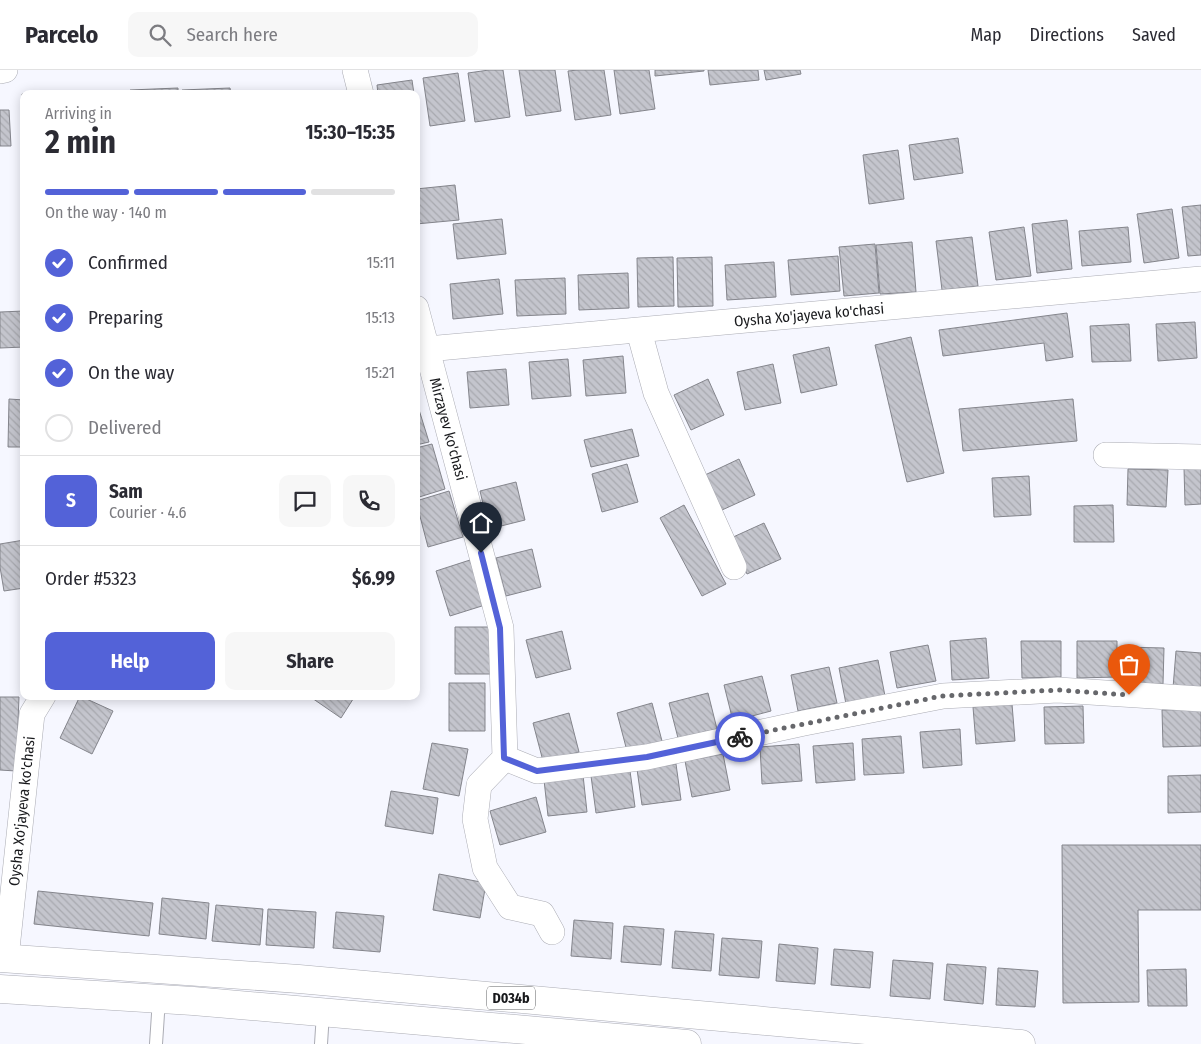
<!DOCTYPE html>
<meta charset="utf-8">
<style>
:root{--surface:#fff;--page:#f7f7f7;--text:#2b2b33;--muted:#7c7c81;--line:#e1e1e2;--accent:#5362d8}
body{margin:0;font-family:"Fira Sans Condensed",sans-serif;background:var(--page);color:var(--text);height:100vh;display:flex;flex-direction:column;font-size:19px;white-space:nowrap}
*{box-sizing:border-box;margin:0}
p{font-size:16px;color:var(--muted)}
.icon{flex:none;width:28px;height:28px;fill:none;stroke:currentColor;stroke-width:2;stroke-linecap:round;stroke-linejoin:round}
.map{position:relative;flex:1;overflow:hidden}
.side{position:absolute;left:20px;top:20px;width:400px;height:610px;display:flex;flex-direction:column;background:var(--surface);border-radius:10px;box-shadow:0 2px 12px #0003}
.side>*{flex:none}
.pin{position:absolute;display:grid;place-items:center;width:42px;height:42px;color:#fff;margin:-51px -21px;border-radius:50% 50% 50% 0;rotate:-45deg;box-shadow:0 0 5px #0007}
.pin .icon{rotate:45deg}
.courier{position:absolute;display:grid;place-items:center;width:50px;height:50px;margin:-25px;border:4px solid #5362d8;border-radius:50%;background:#fff;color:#222;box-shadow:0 1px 6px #0007}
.head em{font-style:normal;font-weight:700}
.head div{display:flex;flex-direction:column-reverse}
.head{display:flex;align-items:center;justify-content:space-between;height:85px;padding:0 25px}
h1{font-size:32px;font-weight:700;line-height:38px}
.bar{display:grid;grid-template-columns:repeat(4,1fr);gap:8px 5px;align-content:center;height:60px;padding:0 25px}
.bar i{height:6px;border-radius:4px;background:var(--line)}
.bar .current{background:var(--accent)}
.bar p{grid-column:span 4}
.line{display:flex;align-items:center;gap:12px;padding:0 25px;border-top:1px solid var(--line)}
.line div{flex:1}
.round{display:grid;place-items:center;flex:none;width:52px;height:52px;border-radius:10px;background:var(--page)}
ol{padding:0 25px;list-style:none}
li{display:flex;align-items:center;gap:15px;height:55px}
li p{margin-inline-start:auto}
li .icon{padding:5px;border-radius:50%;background:var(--accent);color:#fff;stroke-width:4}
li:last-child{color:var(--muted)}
li i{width:28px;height:28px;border:2px solid var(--line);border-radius:50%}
.action{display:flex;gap:10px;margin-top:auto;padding:10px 25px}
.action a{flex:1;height:58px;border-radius:10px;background:var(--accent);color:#fff;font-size:20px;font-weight:700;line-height:58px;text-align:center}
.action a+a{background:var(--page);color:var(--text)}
header{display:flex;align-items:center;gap:30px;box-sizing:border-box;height:70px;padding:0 25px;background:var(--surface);border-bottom:1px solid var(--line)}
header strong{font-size:24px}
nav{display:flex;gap:28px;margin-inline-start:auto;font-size:18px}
.search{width:350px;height:45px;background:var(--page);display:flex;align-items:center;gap:12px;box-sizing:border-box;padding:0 18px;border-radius:10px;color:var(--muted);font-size:19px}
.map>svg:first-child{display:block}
.building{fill:url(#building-back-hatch);stroke:#84858c}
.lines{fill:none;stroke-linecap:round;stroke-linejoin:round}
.lane-casing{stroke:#abacb4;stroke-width:14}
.street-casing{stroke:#abacb4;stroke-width:26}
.primary-casing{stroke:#abacb4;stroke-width:29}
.lane{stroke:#fff;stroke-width:12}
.street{stroke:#fff;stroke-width:25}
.primary{stroke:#fff;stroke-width:28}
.done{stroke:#66676b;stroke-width:5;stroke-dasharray:0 9}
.route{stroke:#5362d8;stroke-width:6}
.labels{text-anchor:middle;stroke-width:4;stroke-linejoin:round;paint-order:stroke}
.shield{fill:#fff;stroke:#5d5e60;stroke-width:1}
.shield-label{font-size:14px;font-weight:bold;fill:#18191c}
.street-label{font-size:15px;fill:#18191c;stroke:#fff}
</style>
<header>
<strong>Parcelo</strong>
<div class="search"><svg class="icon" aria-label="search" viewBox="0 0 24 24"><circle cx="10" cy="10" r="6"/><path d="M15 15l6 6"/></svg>Search here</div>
<nav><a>Map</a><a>Directions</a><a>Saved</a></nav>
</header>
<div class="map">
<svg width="1201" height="974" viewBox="0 0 1201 974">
<defs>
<pattern id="building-back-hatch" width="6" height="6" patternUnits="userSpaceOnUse" patternTransform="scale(1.25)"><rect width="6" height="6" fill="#c4c5cd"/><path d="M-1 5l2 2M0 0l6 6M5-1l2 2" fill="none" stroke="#a8a9af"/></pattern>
</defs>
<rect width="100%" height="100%" fill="#f6f7ff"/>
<!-- building -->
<path class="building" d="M489 0H503L510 47 475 52 468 3Z
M519 0H555L561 41 526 46Z
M578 0H604L611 45 575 50 568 1Z
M614 0H649L655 39 620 44Z
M655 0H704V1L655 6Z
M708 0H758L759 10 710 15Z
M764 0H800L801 4 766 10Z
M458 3 465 51 430 56 423 8Z
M412 10 414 24H378L377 15Z
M178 18V24H130V20Z
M230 18 231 24H183L182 20Z
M70 22V24H24V59L22 24Z
M416 37 419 59H416Z
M0 40H9L11 76H0Z
M958 68 963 103 914 110 909 75Z
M898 80 904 129 869 134 863 85Z
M455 115 459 150 416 154V119Z
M1201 135V185L1188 186 1182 137Z
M1172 139 1179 188 1144 193 1137 144Z
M502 149 506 184 457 189 453 154Z
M1067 150 1072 199 1037 203 1032 154Z
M1024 157 1031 206 996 210 989 162Z
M1128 157 1131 192 1082 196 1079 161Z
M972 167 978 216 942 220 936 171Z
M912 172 916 222 880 224 876 175Z
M875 174 879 223 844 226 839 177Z
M838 186 840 221 791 225 788 190Z
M673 187 674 236 638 237 637 188Z
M712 187 713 236 678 237 677 188Z
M774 192 776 227 727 230 725 195Z
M628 203 629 238 579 240 578 205Z
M565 208 566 244 517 246 515 210Z
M499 209 503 244 453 249 450 214Z
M24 241V277L0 278V242Z
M1067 243 1073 287 1046 291 1044 273 943 286 939 260Z
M1195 252 1197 288 1158 291 1156 254Z
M1129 254 1131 291 1092 292 1090 256Z
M911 267 944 403 907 412 875 275Z
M829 277 837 315 801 323 793 285Z
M623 286 626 323 586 326 583 290Z
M568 289 571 326 532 329 529 292Z
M773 294 781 333 745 340 737 302Z
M506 299 509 335 470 338 467 302Z
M708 309 724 345 691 360 674 325Z
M9 329 24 330V377H8Z
M1073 329 1077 371 963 381 959 339Z
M416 330 429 372 416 375Z
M632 359 639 386 591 397 584 370Z
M432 374 445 419 416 428V378Z
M739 389 755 425 722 440 705 405Z
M627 394 638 432 602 442 592 404Z
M1184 398H1201V434L1185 435Z
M1128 399 1168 400 1166 437 1127 435Z
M1029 406 1031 445 994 447 992 408Z
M516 412 525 450 489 459 480 421Z
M449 421 463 467 428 477 416 431Z
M684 435 726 514 702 526 660 448Z
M1113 435 1114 472H1074V436Z
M764 453 781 489 747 504 731 468Z
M24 470V518L4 521 0 497V474Z
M532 479 541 517 506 526 496 488Z
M470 490 485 535 450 546 436 501Z
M455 557H491V604H455Z
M562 561 571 599 536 608 526 570Z
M986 568 989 608 952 610 950 571Z
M1021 571H1061V607L1022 608Z
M1077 571H1117V607L1077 608Z
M928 575 936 611 897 618 890 582Z
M1124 577 1164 578 1163 614 1123 613Z
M1176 581 1201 583V620L1173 618Z
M878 590 885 626 846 634 839 598Z
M829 597 837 633 798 641 791 605Z
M762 606 771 641 733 651 724 615Z
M449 613H485V661H449Z
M708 623 717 659 678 668 669 633Z
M80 626 113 641 92 684 60 668Z
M309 626H355L341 648Z
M0 627H19L16 701 0 700Z
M652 633 662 671 627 681 617 643Z
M1012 634 1015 671 976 674 973 637Z
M1083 636 1084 673 1045 674 1044 637Z
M1201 639V676L1163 677 1162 640Z
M569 643 579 682 543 691 533 653Z
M960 659 962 695 923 698 920 662Z
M901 666 904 703 864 705 862 669Z
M432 673 468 679 459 726 423 719Z
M853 673 855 710 816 713 813 676Z
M799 674 802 711 762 714 760 677Z
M723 684 730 720 692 727 685 691Z
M676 694 681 730 642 735 637 699Z
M630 701 635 737 596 743 591 706Z
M583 705 587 742 548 746 544 710Z
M1201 705V742L1168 743V706Z
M391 721 438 728 433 764 385 756Z
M536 727 546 762 500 775 490 741Z
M1062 775H1201V840H1138L1139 932 1063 933Z
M439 804 486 813 480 848 433 840Z
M38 821 153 833 149 866 34 854Z
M162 828 209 833 206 869 159 864Z
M216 835 263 839 260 875 212 871Z
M268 839 316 842 314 878 266 875Z
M336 842 384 846 380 882 333 878Z
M574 850 613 853 611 889 571 886Z
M624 856 664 859 661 895 621 892Z
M675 861 714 864 711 901 672 898Z
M722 868 762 871 759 908 719 905Z
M779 874 818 878 815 914 776 911Z
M834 879 873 882 870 918 831 915Z
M893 890 933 893 930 929 890 926Z
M947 894 986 897 983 934 944 930Z
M998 898 1038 901 1035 937 996 935Z
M1186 899 1187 936H1148L1147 900Z"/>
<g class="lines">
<!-- lane casing -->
<g class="lane-casing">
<path id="lane" d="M156 974 159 929
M321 974 323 943"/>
</g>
<!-- street casing -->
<g class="street-casing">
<path id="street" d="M355 0 361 24
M0 1 5 0
M416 238 501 558 505 688
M639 261 656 323 734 497
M416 280 1201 209
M1106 385 1201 387
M505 688 537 701 647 687 804 653 943 626 1058 620 1201 629
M505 688 479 715 475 749 485 798 510 837 542 844 552 862
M6 888 32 644 43 626"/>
</g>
<!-- primary casing -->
<g class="primary-casing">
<path id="primary" d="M0 888 299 909 1021 974
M0 919 193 931 687 974"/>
</g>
<!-- lane -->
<use href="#lane" class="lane"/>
<!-- street -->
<use href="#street" class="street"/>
<!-- primary -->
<use href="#primary" class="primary"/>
</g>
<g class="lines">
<!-- done -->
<path class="done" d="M740 667 942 626 1058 620 1129 625"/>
<!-- route -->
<path class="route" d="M481 483 500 558 504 688 537 701 647 687 740 667"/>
</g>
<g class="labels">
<!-- shield labels -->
<rect class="shield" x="487" y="916.5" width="48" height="23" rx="4"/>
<g class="shield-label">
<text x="511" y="933">D034b</text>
</g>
<!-- street labels -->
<g class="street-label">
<text transform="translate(809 245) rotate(-5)" y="5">Oysha Xo'jayeva ko'chasi</text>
<text transform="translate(448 359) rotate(75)" y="5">Mirzayev ko'chasi</text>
<text transform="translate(22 741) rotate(-84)" y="5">Oysha Xo'jayeva ko'chasi</text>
</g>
</g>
</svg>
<div class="pin" style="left:1129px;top:625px;background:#ea580c"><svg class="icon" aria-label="bag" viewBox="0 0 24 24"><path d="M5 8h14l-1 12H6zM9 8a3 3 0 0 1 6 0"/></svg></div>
<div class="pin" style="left:481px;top:483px;background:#1f2937"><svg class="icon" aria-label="home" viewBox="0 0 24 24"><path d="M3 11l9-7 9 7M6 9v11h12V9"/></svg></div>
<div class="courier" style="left:740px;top:667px"><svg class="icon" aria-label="bike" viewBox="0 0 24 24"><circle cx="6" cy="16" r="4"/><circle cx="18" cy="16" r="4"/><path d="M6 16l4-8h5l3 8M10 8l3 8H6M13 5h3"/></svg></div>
<section class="side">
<div class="head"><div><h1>2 min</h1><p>Arriving in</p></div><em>15:30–15:35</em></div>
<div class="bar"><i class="current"></i><i class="current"></i><i class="current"></i><i></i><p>On the way · 140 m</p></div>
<ol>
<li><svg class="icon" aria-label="check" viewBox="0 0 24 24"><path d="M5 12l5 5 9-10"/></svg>Confirmed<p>15:11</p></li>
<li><svg class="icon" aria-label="check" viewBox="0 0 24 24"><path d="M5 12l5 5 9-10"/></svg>Preparing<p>15:13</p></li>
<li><svg class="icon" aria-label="check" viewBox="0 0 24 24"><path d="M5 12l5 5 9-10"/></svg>On the way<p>15:21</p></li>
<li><i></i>Delivered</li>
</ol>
<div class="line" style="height:90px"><b class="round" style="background:var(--accent);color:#fff">S</b><div><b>Sam</b><p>Courier · 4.6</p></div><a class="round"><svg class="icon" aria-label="chat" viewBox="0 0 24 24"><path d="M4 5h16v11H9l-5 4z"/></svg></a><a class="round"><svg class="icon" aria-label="phone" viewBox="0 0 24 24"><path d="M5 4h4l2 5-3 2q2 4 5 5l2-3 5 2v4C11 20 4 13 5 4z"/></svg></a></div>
<div class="line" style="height:65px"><div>Order #5323</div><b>$6.99</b></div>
<div class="action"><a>Help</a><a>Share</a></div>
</section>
</div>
